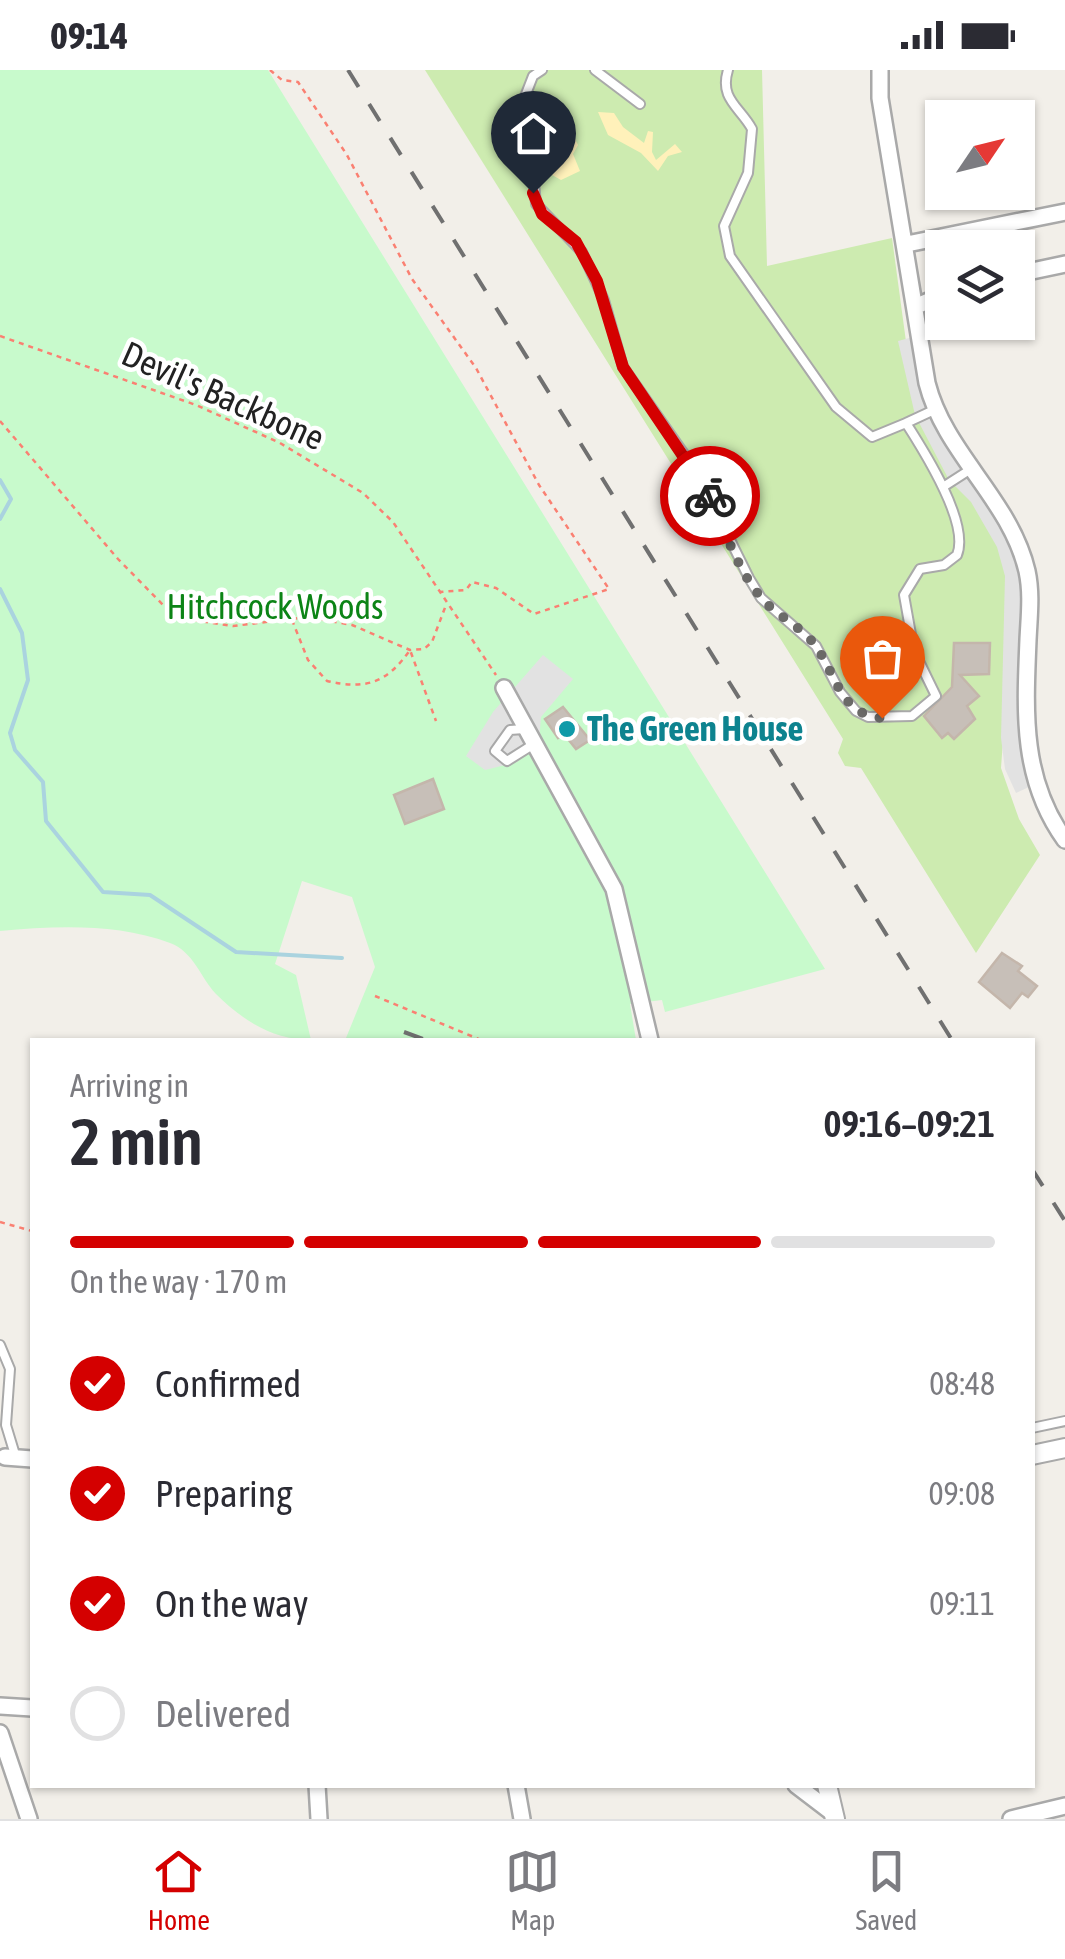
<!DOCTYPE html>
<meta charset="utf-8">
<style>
:root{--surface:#fff;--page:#f2f2f3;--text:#2b2b33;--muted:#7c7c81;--line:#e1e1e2;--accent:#d40000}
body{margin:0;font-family:"Asap Condensed",sans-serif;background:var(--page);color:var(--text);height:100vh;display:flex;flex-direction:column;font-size:38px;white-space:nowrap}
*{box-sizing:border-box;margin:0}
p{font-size:32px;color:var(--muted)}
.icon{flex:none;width:55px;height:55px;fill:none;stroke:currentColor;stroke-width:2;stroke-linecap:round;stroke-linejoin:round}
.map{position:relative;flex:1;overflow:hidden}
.drawer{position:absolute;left:30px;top:968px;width:1005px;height:750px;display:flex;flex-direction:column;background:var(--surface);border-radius:0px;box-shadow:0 2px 8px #0004}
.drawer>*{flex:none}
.needle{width:65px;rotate:55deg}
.fabs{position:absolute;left:925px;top:30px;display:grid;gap:20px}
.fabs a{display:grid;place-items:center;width:110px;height:110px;border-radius:0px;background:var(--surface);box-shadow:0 2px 8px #0004;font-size:50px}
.pin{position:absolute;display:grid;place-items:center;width:85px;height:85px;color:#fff;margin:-102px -42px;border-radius:50% 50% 50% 0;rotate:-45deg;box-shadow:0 0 10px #0007}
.pin .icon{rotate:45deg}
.courier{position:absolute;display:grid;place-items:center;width:100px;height:100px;margin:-50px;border:8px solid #d40000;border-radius:50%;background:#fff;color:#222;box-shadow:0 2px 12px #0007}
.summary em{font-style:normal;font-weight:600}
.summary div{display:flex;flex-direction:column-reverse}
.summary{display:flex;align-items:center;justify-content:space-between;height:170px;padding:0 40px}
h1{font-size:65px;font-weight:600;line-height:75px}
.bar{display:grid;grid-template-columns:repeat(4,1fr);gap:15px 10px;align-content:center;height:120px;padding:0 40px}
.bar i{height:12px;border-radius:8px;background:var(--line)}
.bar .on{background:var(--accent)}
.bar p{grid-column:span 4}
ol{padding:0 40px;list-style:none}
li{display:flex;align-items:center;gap:30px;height:110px}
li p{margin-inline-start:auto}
li .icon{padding:10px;border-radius:50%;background:var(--accent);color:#fff;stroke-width:4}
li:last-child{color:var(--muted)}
li i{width:55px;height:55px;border:5px solid var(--line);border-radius:50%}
.status{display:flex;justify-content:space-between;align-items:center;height:70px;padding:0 50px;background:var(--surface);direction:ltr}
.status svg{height:28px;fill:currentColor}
.dock{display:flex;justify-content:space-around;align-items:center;height:140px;border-top:2px solid var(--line);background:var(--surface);font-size:28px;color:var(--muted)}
.dock a{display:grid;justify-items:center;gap:5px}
.dock .on{color:var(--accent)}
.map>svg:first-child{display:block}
.grass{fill:#cdebb0}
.sand{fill:#fff1ba}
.park{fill:#c8facc}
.parking{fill:#e2e2e2}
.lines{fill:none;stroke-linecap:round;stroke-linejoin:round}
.stream{stroke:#aad3df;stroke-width:4}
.building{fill:#c7bfb8;stroke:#c4b6ab;stroke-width:2.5}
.service-casing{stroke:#a9a9a9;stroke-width:12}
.minor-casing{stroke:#a9a9a9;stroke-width:20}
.tertiary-casing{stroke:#a9a9a9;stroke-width:22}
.path{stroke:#fa8072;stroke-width:2.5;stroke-dasharray:5 5;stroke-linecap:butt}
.service{stroke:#fff;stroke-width:8}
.minor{stroke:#fff;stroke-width:15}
.tertiary{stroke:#fff;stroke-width:18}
.rail{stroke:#707070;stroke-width:4;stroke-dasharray:20 20;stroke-linecap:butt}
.done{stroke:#6b6a68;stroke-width:10;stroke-dasharray:0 18}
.route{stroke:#d40000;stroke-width:12}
.culture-dot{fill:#0f9aa8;stroke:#fff;stroke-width:4}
.labels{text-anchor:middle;stroke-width:9;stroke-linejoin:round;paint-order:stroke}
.street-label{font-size:35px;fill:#222;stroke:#fff}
.park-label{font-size:35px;fill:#0c8416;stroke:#fff}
.culture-label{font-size:35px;font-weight:bold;fill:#0d838f;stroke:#fff;text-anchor:start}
</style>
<div class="status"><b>09:14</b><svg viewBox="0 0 49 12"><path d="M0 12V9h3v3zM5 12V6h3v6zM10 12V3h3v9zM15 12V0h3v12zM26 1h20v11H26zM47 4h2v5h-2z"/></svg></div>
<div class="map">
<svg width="1065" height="1749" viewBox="0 0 1065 1749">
<rect width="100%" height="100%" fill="#f2efe9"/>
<!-- grass -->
<path class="grass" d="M425 0H762L767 196 892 168 912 316 987 446 1014 518 1001 698 1019 749 1040 785 976 883 861 698 845 696 838 683 843 669Z"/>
<!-- sand -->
<path class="sand" d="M530 27C538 45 550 37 563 46 572 52 573 66 578 75L573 84 580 101 561 110 538 97Z
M598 42 614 43 623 57 644 73 648 61 653 62 652 82 656 90 675 74 682 82 668 86 658 101 641 83 608 65Z"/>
<!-- park -->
<path class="park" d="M0 0H268L825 899 665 942 662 930 630 934 636 970H351L346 968 375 897 352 827 302 811 275 894 296 905 311 970C273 970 242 950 216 924 200 907 194 882 170 873 116 853 56 856 0 861Z"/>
<!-- parking -->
<path class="parking" d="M913 267 932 350 1005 460 1022 506 1023 675 1029 717 1016 723 1005 699 1001 668 1005 506 997 477 971 432 949 410 915 345 898 271Z
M543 585 573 609 541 647 539 672 517 692 485 700 466 686 493 642Z"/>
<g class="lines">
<!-- stream -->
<path class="stream" d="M0 410 11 429 0 449
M0 519 22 563 28 610 10 663 15 680 43 712 46 751 103 822 150 825 236 882 342 888"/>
</g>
<!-- building -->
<path class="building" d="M954 573H990L989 604 960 605 979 626 967 636 975 649 954 669 948 663 942 668 924 646 952 617Z
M563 637 590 670 576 679 564 664 558 668 545 649Z
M433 709 444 739 405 754 394 725Z
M1002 883 1022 896 1018 901 1037 916 1028 927 1022 923 1010 938 979 912Z"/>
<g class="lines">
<!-- service casing -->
<g class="service-casing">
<path id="service" d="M542 0 533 6 526 24 536 134 582 182 604 230 623 297 696 401 749 508 761 528 816 576 840 622 856 641 868 647 912 646 936 626 914 581 904 525 920 499 944 495 957 485C970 453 924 381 906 353L872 367 836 337 730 186 724 156 748 103 752 59C740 37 719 29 728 0
M595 0 640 34
M906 353 934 340
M943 417 971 399
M524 659 510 660 495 681 507 691 534 674
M0 1275 10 1299 6 1355 16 1388
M1032 1358 1065 1351"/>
</g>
<!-- minor casing -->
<g class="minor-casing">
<path id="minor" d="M880 0V28L927 313C945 384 1010 429 1027 501 1032 524 1029 547 1028 570 1025 642 1021 709 1065 770
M998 156 1002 178
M907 174 1065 142
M1018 204 1065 194
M917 236 942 225
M504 618 614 819 650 970
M5 1387 32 1389
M0 1636 32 1638
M0 1663 29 1749
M317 1715 319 1749
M516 1715 522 1749
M796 1715 834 1744
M1011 1749 1065 1736"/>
</g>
<!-- tertiary casing -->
<g class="tertiary-casing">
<path id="tertiary" d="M1032 1385 1065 1378
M827 1715 835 1749"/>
</g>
<!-- path -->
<path class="path" d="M270 0 282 10 298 12 347 85 412 209 476 298 539 415 609 519 534 544 496 518 472 512 466 520 439 522
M0 266 196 335 280 373 363 423 393 452 496 605
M0 351 118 489 166 538 187 549 233 556 308 547 352 555 410 580 424 579 432 572 446 535
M292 550 308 590 327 611C366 620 387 613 410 580L436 651
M375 926 481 970
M0 1152 32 1161"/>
<!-- service -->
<use href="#service" class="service"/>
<!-- minor -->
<use href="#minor" class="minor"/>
<!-- tertiary -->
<use href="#tertiary" class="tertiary"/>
<!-- rail -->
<path class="rail" d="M348 0 952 970
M404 962 426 970
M1032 1099 1065 1151"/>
</g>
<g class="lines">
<!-- done -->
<path class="done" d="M710 426C725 461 738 502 764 531 780 548 804 558 817 578 837 607 841 645 882 648"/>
<!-- route -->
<path class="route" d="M533 123 542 144 576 172 597 211 623 297 710 426"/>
</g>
<!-- markers -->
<circle class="culture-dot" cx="567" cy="659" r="10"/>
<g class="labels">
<!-- street labels -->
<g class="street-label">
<text transform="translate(223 326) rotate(24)" y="12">Devil's Backbone</text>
</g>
<!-- park labels -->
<g class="park-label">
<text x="275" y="549">Hitchcock Woods</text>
</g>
<!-- culture labels -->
<g class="culture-label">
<text x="587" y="671">The Green House</text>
</g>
</g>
</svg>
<div class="fabs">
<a><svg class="needle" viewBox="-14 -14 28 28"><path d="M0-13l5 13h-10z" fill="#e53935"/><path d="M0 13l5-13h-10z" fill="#7c7c81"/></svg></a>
<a><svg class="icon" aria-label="layers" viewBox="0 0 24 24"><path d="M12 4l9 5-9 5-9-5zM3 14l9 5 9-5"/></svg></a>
</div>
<div class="pin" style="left:882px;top:648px;background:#ea580c"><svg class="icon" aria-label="bag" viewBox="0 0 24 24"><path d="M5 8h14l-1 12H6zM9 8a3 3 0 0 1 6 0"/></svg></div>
<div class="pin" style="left:533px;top:123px;background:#1f2937"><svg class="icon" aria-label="home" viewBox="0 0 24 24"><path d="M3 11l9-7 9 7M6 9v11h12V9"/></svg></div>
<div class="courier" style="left:710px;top:426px"><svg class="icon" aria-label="bike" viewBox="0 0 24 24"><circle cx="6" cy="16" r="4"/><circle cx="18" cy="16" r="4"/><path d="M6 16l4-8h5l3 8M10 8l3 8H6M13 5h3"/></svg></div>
<section class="drawer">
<div class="summary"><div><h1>2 min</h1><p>Arriving in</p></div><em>09:16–09:21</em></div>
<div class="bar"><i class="on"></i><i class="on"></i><i class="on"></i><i></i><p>On the way · 170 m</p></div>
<ol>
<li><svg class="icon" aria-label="check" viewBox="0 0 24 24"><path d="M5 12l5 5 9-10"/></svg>Confirmed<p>08:48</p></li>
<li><svg class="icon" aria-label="check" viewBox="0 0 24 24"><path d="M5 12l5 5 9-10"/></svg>Preparing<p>09:08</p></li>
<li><svg class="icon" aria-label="check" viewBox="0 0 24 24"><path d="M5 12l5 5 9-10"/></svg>On the way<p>09:11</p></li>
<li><i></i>Delivered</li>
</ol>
</section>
</div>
<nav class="dock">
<a class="on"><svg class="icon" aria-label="home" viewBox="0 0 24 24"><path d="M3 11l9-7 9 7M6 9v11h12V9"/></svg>Home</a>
<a><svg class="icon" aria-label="map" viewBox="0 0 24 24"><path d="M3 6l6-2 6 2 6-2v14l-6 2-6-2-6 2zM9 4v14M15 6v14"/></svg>Map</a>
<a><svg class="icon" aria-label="saved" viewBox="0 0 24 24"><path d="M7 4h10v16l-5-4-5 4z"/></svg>Saved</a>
</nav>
